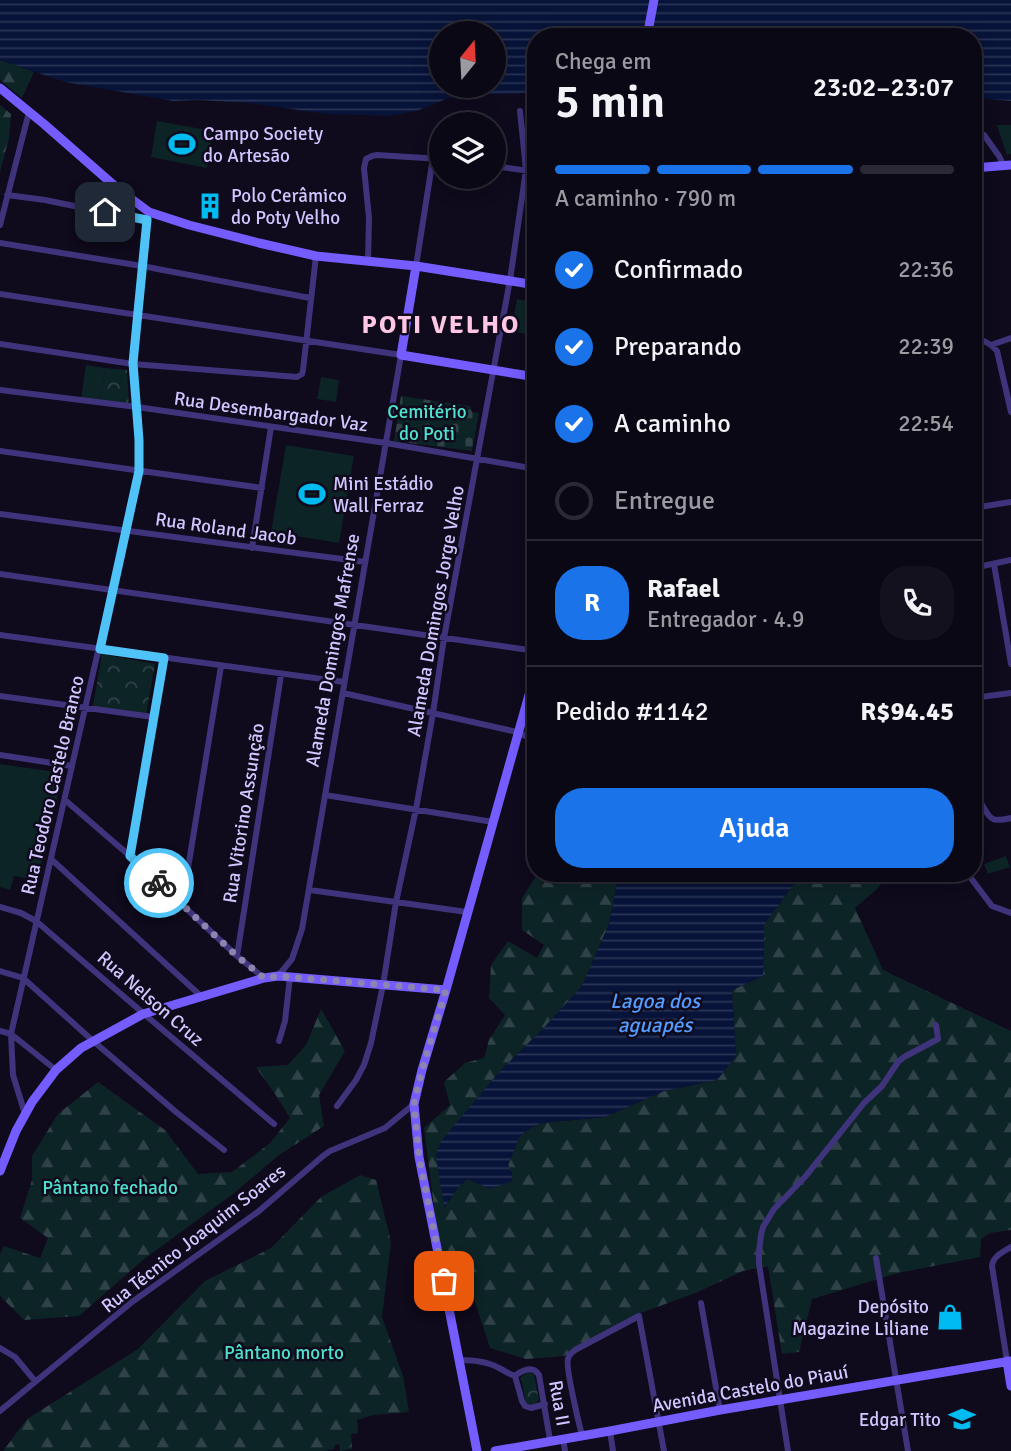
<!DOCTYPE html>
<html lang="pt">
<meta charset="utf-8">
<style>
:root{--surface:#0b0815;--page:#14111e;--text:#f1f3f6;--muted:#9a9aa0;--line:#2b2934;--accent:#1a73e8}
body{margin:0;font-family:Signika,sans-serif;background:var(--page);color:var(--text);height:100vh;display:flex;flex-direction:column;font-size:26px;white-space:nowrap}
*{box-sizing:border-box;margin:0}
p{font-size:23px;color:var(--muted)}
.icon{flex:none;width:38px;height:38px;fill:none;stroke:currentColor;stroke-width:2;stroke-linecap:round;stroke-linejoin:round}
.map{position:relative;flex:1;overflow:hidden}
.details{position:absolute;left:527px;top:28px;width:455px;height:854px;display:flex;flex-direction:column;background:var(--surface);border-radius:28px;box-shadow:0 4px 18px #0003,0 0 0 2px var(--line)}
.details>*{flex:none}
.needle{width:46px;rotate:18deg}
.buttons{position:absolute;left:429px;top:21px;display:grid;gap:14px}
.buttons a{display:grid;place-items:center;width:77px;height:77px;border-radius:50%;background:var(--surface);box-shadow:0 4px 18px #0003,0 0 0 2px var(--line);font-size:35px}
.pin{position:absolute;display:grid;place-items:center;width:60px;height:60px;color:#fff;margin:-30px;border-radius:14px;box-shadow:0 4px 10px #0006}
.courier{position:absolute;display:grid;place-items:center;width:70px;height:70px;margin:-35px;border:5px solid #4fc3f7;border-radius:50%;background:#fff;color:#222;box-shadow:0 2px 9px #0007}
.overview em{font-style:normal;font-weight:600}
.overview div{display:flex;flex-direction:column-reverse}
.overview{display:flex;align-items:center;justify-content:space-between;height:119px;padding:0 28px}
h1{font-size:46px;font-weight:600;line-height:52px}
.bar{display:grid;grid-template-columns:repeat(4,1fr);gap:10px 7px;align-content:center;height:84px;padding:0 28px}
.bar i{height:9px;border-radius:5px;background:var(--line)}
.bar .active{background:var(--accent)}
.bar p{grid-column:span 4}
.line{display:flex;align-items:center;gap:18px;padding:0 28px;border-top:2px solid var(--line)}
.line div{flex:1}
.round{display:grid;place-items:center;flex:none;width:74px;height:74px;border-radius:28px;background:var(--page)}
ol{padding:0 28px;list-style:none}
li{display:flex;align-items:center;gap:21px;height:77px}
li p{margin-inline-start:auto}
li .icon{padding:7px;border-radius:50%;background:var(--accent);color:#fff;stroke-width:4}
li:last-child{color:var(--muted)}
li i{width:38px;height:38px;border:4px solid var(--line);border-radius:50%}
.cta{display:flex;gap:14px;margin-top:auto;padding:14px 28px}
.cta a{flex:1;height:80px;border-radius:28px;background:var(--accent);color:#fff;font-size:28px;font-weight:600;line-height:80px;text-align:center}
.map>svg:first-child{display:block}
.green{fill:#0d2426}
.forest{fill:url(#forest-firs)}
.cemetery{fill:url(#cemetery-stones)}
.park{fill:url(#park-crowns)}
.water{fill:url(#water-rules);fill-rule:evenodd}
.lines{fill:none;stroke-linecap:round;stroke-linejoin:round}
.street{stroke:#3f347c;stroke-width:6}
.secondary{stroke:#745cff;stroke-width:9}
.done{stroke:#8e84b0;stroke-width:7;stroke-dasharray:0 12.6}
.route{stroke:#4fc3f7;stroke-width:9}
.labels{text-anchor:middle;stroke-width:5;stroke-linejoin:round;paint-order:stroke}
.poi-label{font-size:19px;fill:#d3c5ff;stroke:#0f0a1c;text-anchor:start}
.street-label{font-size:19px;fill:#d3c5ff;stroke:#0f0a1c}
.park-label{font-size:19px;fill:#4fe1ce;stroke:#0f0a1c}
.water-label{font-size:21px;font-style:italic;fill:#539bff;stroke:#0f0a1c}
.district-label{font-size:26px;font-weight:bold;letter-spacing:2px;fill:#ffc7e4;stroke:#0f0a1c}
</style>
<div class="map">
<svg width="1011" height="1451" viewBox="0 0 1011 1451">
<defs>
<pattern id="forest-firs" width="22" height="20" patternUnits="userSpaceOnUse" patternTransform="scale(1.75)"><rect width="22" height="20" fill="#0d2426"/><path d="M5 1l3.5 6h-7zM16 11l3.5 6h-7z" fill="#2f4247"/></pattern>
<pattern id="cemetery-stones" width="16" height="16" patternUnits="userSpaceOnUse" patternTransform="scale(1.75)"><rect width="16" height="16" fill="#0d2426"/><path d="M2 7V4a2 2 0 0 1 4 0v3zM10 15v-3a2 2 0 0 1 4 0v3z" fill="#2f4247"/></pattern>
<pattern id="park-crowns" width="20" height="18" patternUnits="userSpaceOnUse" patternTransform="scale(1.75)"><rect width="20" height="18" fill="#0d2426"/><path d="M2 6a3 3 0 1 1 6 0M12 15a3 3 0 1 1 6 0" fill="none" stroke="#2f4247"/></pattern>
<pattern id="water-rules" width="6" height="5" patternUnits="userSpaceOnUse" patternTransform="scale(1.75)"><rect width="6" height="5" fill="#071338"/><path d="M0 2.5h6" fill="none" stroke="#2a3456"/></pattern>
</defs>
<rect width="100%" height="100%" fill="#0f0a1c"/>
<!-- green -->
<path class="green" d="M157 121 213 131 207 168 151 157Z
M997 125H1011V154L1007 155Z
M517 299 535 302 530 335 511 331Z
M86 365 105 368 100 401 81 398Z
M321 377 339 380 336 402 317 399Z
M286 445 354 456 339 543 271 532Z
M0 764 63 773 37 880 14 876 10 890 0 887Z
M1006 856 1010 867 988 874 984 864Z"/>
<!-- forest -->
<path class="forest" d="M0 60 34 72 22 98 0 80Z
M0 105 11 114 9 138 0 172Z
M538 873H619L609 924 582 986 542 1030 500 1071 445 1207 458 1187 468 1179 481 1185 512 1173 508 1165 520 1136 529 1129 541 1123 605 1117 664 1091 717 1080 736 1056 732 990 763 976 764 925 802 873H890L876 890 855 908 883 970 1011 1031V1230L990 1233 981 1239 980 1257 898 1273 812 1299 799 1352 782 1354 768 1266 743 1271 698 1292 641 1313 564 1356 526 1359 490 1348 464 1267 440 1255 424 1128 450 1105 444 1082 465 1063 484 1058 489 1040 505 1015 489 998 491 965 508 941 537 958 544 945 522 930V898Z
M321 1009 345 1051 319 1095 324 1126 279 1155 233 1194 144 1259 79 1316 24 1320 3 1299 0 1295V1254L4 1246 40 1258 48 1238 20 1218 32 1180V1156L58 1114 98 1082 165 1130 198 1174 232 1172 270 1143 290 1118 275 1094 256 1067 288 1065 306 1045Z
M360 1175 376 1180 391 1242 382 1317 403 1376 409 1412 373 1415 357 1420 358 1433 351 1434 352 1449 340 1451 339 1444 335 1445 334 1449 324 1451H3L27 1419 138 1349 205 1281 271 1248 321 1197Z"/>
<!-- cemetery -->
<path class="cemetery" d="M401 396 470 406 472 412 479 413 472 451 394 441Z"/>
<!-- park -->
<path class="park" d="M105 368 127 370 129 405 100 401Z
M102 654 155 664 146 715 93 706Z
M528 1372 534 1374 539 1400 533 1405 526 1403 521 1377Z"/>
<!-- water -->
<path class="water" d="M0 0H1011V101L988 99 973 95V37H536L535 92 514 94H482L451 97 419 110 391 116 327 114 248 103 198 100 173 101 65 82 0 60ZM441 33H494V86H441Z
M619 873H802L764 925 763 976 732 990 736 1056 717 1080 664 1091 605 1117 541 1123 529 1129 520 1136 508 1165 512 1173V1181L490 1189 468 1179 458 1187 444 1208 436 1155 441 1141 500 1071 542 1030 582 986 609 924Z"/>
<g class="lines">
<!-- street -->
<path class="street" d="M973 133 984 135 999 156 1004 166
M494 166 536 172
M7 195 45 200 147 221
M0 225 29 112
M0 243 142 266 310 298
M368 261 369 218 364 168 366 159 372 156 377 155 441 159
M416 266 433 158
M0 294 401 355 302 929 292 959 278 976
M973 335 991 345 997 351 1011 412
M0 344 133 364 297 377 302 374 303 370 316 256
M991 345 1011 338
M0 390 137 407 386 443 536 469
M0 451 262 488
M973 508 1011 502
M0 514 365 562
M252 548 271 427
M994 564 1011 664
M973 568 1011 560
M0 574 536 651
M0 635 344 682
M343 693 517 732 536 741
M0 696 153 717
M973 698 1011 693
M0 755 72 766
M973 787C977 794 986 816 993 819 997 821 1006 819 1011 818
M325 795 493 822
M65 800 130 856 237 956 264 978
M130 856 164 658
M51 859 202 997
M967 873 992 906 1011 913
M310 890 467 912
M182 905 221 666
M0 907 21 913 36 921 150 1019 274 1124
M237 956 281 675
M0 971 23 978 92 1040 176 1112 224 1150
M0 1031 11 1034 56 1070
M279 1041 285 1021 290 977
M337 1106 356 1080 364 1065 371 1043 383 985 396 902 416 809 433 713 444 638 510 280 526 170 520 111
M25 1114 13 1075 11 1034 139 471V440L133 364 149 212
M876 1258 908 1451
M701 1303 720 1410
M0 1348 15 1357 35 1381
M459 1360C473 1360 487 1361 499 1368 505 1371 509 1374 515 1376
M1007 1361 992 1266C993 1256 1003 1252 1011 1247
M515 1376C522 1370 533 1365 539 1375L550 1440
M515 1376 522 1401 525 1406 531 1408 545 1404
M0 1411 132 1302 259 1211 323 1156 330 1151 385 1128 414 1104
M610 1431 613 1451
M582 1436C579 1423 565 1367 568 1359 569 1354 572 1353 575 1350L639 1316 664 1451
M563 1438 565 1451
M788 1451 759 1264V1252L761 1235 763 1227 774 1209 805 1177 864 1103 882 1086 898 1062 904 1057 938 1039 936 1025"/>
<!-- secondary -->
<path class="secondary" d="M647 37 654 0
M0 88 44 124 117 188 149 212 189 225 259 243 316 256 416 266 536 285
M973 168 1011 165
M416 266 401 355 536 377
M0 1171 16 1131 32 1102 56 1070 81 1048 143 1014 264 978 278 976 446 990
M1007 1361 1011 1386
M477 1451 419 1157 414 1104 422 1070 446 990 536 670
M495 1451 610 1431 720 1410 1011 1361"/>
</g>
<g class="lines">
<!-- done -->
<path class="done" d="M159 883 237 956 264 978 278 976 446 990 422 1070 414 1104 419 1157 444 1281"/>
<!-- route -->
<path class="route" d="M105 212 147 220 133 363 139 440V471L100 649 164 658 130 856 159 883"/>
</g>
<!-- icons -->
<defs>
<g id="stadium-bare" transform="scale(2.1)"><path d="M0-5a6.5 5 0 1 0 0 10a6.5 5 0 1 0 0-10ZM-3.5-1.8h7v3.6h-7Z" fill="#00bbf0" stroke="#0f0a1c" stroke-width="2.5" paint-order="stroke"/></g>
<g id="building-bare" transform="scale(2.1)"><path d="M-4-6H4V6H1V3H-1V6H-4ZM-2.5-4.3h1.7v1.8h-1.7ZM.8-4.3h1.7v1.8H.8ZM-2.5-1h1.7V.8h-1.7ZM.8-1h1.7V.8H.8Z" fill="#00bbf0" stroke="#0f0a1c" stroke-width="2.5" paint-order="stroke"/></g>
<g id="shop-bare" transform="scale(2.1)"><path d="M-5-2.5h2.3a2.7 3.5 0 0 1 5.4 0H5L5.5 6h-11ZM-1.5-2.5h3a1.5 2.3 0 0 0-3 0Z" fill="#00bbf0" stroke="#0f0a1c" stroke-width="2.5" paint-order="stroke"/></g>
<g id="school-bare" transform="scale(2.1)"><path d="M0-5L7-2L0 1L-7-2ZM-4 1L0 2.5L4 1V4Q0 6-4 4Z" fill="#00bbf0" stroke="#0f0a1c" stroke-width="2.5" paint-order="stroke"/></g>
</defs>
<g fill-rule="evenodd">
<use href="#stadium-bare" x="182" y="144"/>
<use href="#building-bare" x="210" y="206"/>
<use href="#stadium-bare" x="312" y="494"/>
<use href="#shop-bare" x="950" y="1317"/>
<use href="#school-bare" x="962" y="1419"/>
</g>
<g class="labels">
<!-- poi labels -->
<g class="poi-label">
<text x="203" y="140">Campo Society<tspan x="203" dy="22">do Artesão</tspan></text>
<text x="231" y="202">Polo Cerâmico<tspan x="231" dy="22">do Poty Velho</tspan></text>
<text x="333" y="490">Mini Estádio<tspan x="333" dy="22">Wall Ferraz</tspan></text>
<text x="929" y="1313" text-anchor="end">Depósito<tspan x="929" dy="22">Magazine Liliane</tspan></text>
<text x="941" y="1426" text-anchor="end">Edgar Tito</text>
</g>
<!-- street labels -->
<g class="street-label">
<text transform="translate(271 411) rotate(8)" y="7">Rua Desembargador Vaz</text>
<text transform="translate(226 528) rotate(8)" y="7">Rua Roland Jacob</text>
<text transform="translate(435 611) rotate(-80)" y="7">Alameda Domingos Jorge Velho</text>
<text transform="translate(332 650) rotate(-80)" y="7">Alameda Domingos Mafrense</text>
<text transform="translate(52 785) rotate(-77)" y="7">Rua Teodoro Castelo Branco</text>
<text transform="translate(243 813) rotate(-81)" y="7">Rua Vitorino Assunção</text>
<text transform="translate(151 998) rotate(41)" y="7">Rua Nelson Cruz</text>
<text transform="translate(193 1238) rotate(-38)" y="7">Rua Técnico Joaquim Soares</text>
<text transform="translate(750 1388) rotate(-10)" y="7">Avenida Castelo do Piauí</text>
<text transform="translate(560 1403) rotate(80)" y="7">Rua II</text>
</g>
<!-- park labels -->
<g class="park-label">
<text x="427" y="418">Cemitério<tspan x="427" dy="22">do Poti</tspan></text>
<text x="110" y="1194">Pântano fechado</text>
<text x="284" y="1359">Pântano morto</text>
</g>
<!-- water labels -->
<g class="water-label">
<text x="655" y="1008">Lagoa dos<tspan x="655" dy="24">aguapés</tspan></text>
</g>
<!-- district labels -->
<g class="district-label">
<text x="441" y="333">POTI VELHO</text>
</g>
</g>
</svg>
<div class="buttons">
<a><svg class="needle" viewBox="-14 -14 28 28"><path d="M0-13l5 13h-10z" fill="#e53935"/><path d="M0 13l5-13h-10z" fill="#9a9aa0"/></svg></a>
<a><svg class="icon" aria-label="layers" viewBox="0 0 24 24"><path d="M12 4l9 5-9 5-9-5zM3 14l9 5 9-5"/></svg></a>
</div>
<div class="pin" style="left:444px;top:1281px;background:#ea580c"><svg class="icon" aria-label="bag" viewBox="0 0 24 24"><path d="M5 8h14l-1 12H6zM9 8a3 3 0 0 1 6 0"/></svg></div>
<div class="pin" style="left:105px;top:212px;background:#1f2937"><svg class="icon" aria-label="home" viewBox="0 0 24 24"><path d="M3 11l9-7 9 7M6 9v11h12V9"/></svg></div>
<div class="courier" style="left:159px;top:883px"><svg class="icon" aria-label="bike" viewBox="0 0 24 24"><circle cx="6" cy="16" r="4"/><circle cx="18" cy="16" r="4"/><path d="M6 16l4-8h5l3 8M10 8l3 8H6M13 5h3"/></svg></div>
<section class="details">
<div class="overview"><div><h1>5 min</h1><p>Chega em</p></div><em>23:02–23:07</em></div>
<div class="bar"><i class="active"></i><i class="active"></i><i class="active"></i><i></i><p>A caminho · 790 m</p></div>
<ol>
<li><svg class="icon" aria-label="check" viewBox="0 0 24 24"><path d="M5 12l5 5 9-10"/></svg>Confirmado<p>22:36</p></li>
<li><svg class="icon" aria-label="check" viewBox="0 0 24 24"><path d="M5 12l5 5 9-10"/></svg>Preparando<p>22:39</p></li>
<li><svg class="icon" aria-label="check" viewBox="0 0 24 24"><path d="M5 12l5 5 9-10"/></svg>A caminho<p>22:54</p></li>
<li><i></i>Entregue</li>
</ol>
<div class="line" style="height:126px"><b class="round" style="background:var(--accent);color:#fff">R</b><div><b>Rafael</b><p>Entregador · 4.9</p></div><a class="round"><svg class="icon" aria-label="phone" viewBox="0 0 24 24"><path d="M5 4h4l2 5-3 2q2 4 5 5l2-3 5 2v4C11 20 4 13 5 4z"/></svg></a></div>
<div class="line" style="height:91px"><div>Pedido #1142</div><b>R$94.45</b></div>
<div class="cta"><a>Ajuda</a></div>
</section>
</div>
